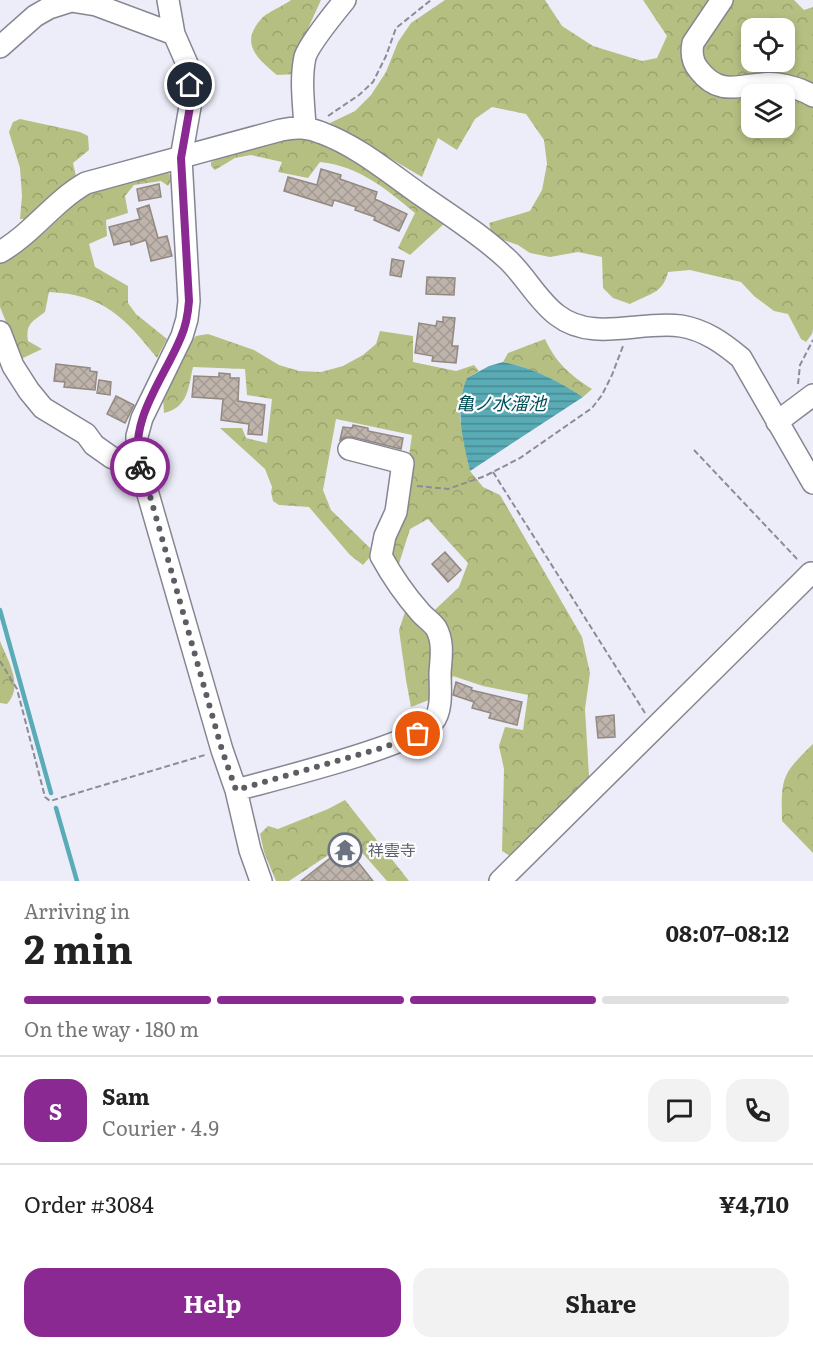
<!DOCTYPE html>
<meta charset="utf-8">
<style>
:root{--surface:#fff;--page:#f2f2f2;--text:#222;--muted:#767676;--line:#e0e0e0;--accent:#8a2992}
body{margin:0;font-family:Literata,"Noto Sans JP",serif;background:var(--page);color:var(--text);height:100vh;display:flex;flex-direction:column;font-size:22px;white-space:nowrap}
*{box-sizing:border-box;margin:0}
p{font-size:20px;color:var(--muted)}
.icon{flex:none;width:33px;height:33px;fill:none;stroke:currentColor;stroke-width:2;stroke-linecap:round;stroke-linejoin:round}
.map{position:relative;height:881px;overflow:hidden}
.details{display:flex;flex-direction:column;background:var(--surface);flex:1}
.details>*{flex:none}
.controls{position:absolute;left:741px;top:18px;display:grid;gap:12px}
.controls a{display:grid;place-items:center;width:54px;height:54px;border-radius:12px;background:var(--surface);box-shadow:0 3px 9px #0003;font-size:30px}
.pin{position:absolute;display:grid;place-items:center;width:51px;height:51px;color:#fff;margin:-26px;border:3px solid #fff;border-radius:50%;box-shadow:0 2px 6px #0007}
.courier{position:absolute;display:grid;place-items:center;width:60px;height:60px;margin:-30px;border:4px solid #8a2992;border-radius:50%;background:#fff;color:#222;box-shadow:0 2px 8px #0007}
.headline em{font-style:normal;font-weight:700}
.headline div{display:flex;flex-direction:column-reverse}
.headline{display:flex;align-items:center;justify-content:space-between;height:102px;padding:0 24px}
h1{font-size:39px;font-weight:700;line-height:45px}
.bar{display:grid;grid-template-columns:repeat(4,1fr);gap:9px 6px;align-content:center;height:72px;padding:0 24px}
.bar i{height:8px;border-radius:4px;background:var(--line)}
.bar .on{background:var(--accent)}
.bar p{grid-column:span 4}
.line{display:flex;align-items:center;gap:15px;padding:0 24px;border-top:2px solid var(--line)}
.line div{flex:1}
.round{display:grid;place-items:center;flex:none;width:63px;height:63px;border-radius:18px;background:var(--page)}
.action{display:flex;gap:12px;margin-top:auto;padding:12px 24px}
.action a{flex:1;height:69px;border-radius:18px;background:var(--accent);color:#fff;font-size:24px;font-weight:700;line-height:69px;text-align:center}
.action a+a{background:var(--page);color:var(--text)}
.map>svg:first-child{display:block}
.forest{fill:url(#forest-crowns);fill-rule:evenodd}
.water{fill:url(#water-rules)}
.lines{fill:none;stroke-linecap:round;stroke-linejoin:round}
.stream{stroke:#59abb6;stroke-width:4.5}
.building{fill:url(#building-cross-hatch);stroke:#938981;stroke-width:1.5}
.minor-casing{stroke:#858691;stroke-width:24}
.path{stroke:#8c8c95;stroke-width:2;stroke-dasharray:6 3;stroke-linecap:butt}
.minor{stroke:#fff;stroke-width:21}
.done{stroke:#5d5d64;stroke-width:6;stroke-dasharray:0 10.8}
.route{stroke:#8a2992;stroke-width:8}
.labels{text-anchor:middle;stroke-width:4.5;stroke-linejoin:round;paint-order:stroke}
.worship-label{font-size:16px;fill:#5b616d;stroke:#fbfbfd;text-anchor:start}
.water-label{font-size:18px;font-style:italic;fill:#004e56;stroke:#fbfbfd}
</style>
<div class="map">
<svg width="813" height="881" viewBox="0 0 813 881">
<defs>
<pattern id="forest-crowns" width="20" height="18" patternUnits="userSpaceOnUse" patternTransform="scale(1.5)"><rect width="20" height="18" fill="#b6bf82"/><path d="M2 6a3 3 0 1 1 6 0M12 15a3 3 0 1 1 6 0" fill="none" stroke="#9ba36f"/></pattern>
<pattern id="water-rules" width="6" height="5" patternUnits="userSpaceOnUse" patternTransform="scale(1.5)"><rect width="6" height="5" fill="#59abb6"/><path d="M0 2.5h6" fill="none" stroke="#488a93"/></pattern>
<pattern id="building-cross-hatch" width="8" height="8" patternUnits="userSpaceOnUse" patternTransform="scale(1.5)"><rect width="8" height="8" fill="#beb4ac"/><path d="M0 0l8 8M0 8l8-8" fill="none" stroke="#a29a93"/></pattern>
</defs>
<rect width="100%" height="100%" fill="#ecedf9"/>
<!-- forest -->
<path class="forest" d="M291 0H321L305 35 297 74 277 75C257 58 238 43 263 17 270 11 283 6 291 0Z
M445 0H545L562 26 593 46 642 61 657 58 667 36 643 0H794L804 10 813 7V329L812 334 806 342 801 339 788 314 774 311 754 296 741 282 690 270 668 272C663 294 648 294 630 304L613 298 603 288 602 257 578 252 550 257 530 253 518 245 492 236 489 223 530 211 542 190 547 164 544 140 526 114 492 107 475 119 457 150 438 138 422 177 330 123 355 111 371 95 386 72 398 42 411 23ZM752 28H784V62H752ZM752 94H784V128H752Z
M20 119 80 132 88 136 89 150 73 163 76 176 57 190 35 219H20L22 196 20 168 9 132 13 122Z
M288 136 336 144 445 223 410 255 398 248 415 213C386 189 359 166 320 162L308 178 278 172 282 162 251 155 235 158 215 170 211 166V162L221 157Z
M168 172 172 179 168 186 161 181 134 185 125 196 128 213 106 220 107 236 89 244 95 267 128 286V303L136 314 167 339 157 358C125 318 103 294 49 292L45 312C33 321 25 324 28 341L42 349 21 359 0 307V262L11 258 44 233 85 194 143 173Z
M380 331 413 336V362L456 371 474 365 479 371 467 378 460 400V418L470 471 483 487 500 495 582 637 590 673 585 709 589 776 583 791 513 858 502 851 504 769 499 746 505 727 523 730 528 695 483 686 453 676 447 693 411 707 406 680 399 630 405 612 411 610 422 622 459 587 468 563 428 519 410 529 398 567 388 548 400 518 412 435 336 419 323 490 331 510 370 548 369 558 363 565 350 555 309 507 279 505 273 501 271 492 272 487 265 469 220 428H242L246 438 267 443 272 399 247 395 245 369 193 367C188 389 188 407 164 413L163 397 183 350 196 336 208 334 254 350 279 365 299 371 321 372 343 366 363 355 376 344Z
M545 339C556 363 570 375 592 389L583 397C557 381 533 368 503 362L508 353Z
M0 641C8 661 24 686 7 704L0 703Z
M813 744V853L782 821C781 777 782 774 813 744Z
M345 800 409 881H387L351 840 289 881H276L264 852 260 834 268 826 278 829 328 809Z"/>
<!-- water -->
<path class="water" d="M503 362C533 368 558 381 583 397L470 471C463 439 454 409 467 378L489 366Z"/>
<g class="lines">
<!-- stream -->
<path class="stream" d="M0 610 51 793
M56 808 77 881"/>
</g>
<!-- building -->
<path class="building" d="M321 169 341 175 340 179 377 192 375 199 407 214 399 231 374 220 375 217 355 210 356 207 334 200 332 206 284 191 288 177 317 185Z
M159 184 161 197 139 201 137 189Z
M149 205 158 238 167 236 172 256 151 261 146 240 131 245 130 241 114 245 109 227 140 219 137 209Z
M392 259 404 261 401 277 390 275Z
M427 277 455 278 454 295 426 294Z
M443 317 455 318 452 346H458L456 363 432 361 433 356 415 353 419 323 436 326 437 321 443 322Z
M56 364 90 368V371L97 372 95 390 64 387 65 382 54 381Z
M219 373 230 374V378H239L238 401 265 405 262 435 248 434 249 424 221 420 223 399 192 397 194 376 219 377Z
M99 380 111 382 110 395 97 393Z
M116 396 134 405 125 423 107 414Z
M353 425 368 428V431L403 438 401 449 352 437H346L340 440 343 427 352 428Z
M445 552 461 570 448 582 432 564Z
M456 682 472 688 471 690 522 702 517 725 489 718 491 713 472 708 474 702 453 695Z
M614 715 615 737 598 738 596 717Z
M334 855 342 866 354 857 373 881H301Z"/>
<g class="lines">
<!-- minor casing -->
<g class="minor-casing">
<path id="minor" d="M168 0 174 34 188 66 190 85 191 101 181 158 189 301 187 319 182 336 142 418 137 436V456L222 750 236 790 250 850 261 881
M722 0 693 43C691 53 692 62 699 70 723 101 746 80 777 84 790 86 802 89 813 96
M0 47 35 16 49 8 71 1 96 5 174 34
M305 128C304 105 300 80 305 57 309 44 336 11 345 0
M0 252C32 234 54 201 86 183L281 130C296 127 308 127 322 133 357 146 387 171 418 193 448 214 479 233 506 258 525 275 537 300 557 315 593 343 640 320 681 326 705 330 723 343 741 358L813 483
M0 332 13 366 29 391 43 408 86 434 94 445 111 457 141 469
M777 422 813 395
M236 790C272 780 413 746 433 722 443 710 440 688 440 673 441 658 444 642 436 628 432 622 425 618 420 612 405 595 392 576 381 556L385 536 396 512 403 463 349 449
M500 881 802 582 811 573 813 575"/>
</g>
<!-- path -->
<path class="path" d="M328 116 359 95 373 82 386 56 396 28 431 0
M798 384 800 365 813 340
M694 450 799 561
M493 472 645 713
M417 486 448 489 485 476 520 458 592 408 602 395 612 375 623 346
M0 661 17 689 45 797 50 801 205 755"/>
<!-- minor -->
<use href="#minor" class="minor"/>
</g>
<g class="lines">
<!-- done -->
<path class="done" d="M140 467 150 496 222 750 236 790 382 748 418 734"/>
<!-- route -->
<path class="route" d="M140 467C128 420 164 379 181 337 186 326 188 314 189 301L181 158 191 101 190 85"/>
</g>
<!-- icons -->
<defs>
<g id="temple-ring" transform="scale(1.725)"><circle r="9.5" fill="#fbfbfd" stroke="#6b7280" stroke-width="1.5"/><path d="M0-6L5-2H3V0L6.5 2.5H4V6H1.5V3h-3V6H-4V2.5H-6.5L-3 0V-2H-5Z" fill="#6b7280"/></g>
</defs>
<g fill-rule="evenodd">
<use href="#temple-ring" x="345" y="850"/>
</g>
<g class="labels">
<!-- worship labels -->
<g class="worship-label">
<text x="368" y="856">祥雲寺</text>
</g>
<!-- water labels -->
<g class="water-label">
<text x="501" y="410">亀ノ水溜池</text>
</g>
</g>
</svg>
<div class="controls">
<a><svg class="icon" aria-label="locate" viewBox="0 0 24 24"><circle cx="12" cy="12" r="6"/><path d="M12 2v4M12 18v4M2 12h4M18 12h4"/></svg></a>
<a><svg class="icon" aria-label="layers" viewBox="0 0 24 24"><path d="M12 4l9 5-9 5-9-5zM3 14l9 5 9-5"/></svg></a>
</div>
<div class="pin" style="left:418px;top:734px;background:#ea580c"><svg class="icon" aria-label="bag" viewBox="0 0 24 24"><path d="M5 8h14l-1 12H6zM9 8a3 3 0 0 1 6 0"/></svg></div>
<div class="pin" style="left:190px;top:85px;background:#1f2937"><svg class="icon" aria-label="home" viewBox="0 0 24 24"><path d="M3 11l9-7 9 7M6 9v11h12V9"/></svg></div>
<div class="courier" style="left:140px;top:467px"><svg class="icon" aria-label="bike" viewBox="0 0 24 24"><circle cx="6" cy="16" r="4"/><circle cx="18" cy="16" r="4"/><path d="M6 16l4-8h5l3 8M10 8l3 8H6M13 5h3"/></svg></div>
</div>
<section class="details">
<div class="headline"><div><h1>2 min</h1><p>Arriving in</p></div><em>08:07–08:12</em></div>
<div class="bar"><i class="on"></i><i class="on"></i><i class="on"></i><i></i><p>On the way · 180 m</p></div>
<div class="line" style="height:108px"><b class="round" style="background:var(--accent);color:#fff">S</b><div><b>Sam</b><p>Courier · 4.9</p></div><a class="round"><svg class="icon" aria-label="chat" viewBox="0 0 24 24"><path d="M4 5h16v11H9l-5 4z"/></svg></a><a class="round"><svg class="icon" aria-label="phone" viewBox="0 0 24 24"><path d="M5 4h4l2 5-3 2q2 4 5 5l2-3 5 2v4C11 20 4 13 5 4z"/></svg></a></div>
<div class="line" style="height:78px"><div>Order #3084</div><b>¥4,710</b></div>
<div class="action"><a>Help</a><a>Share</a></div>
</section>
